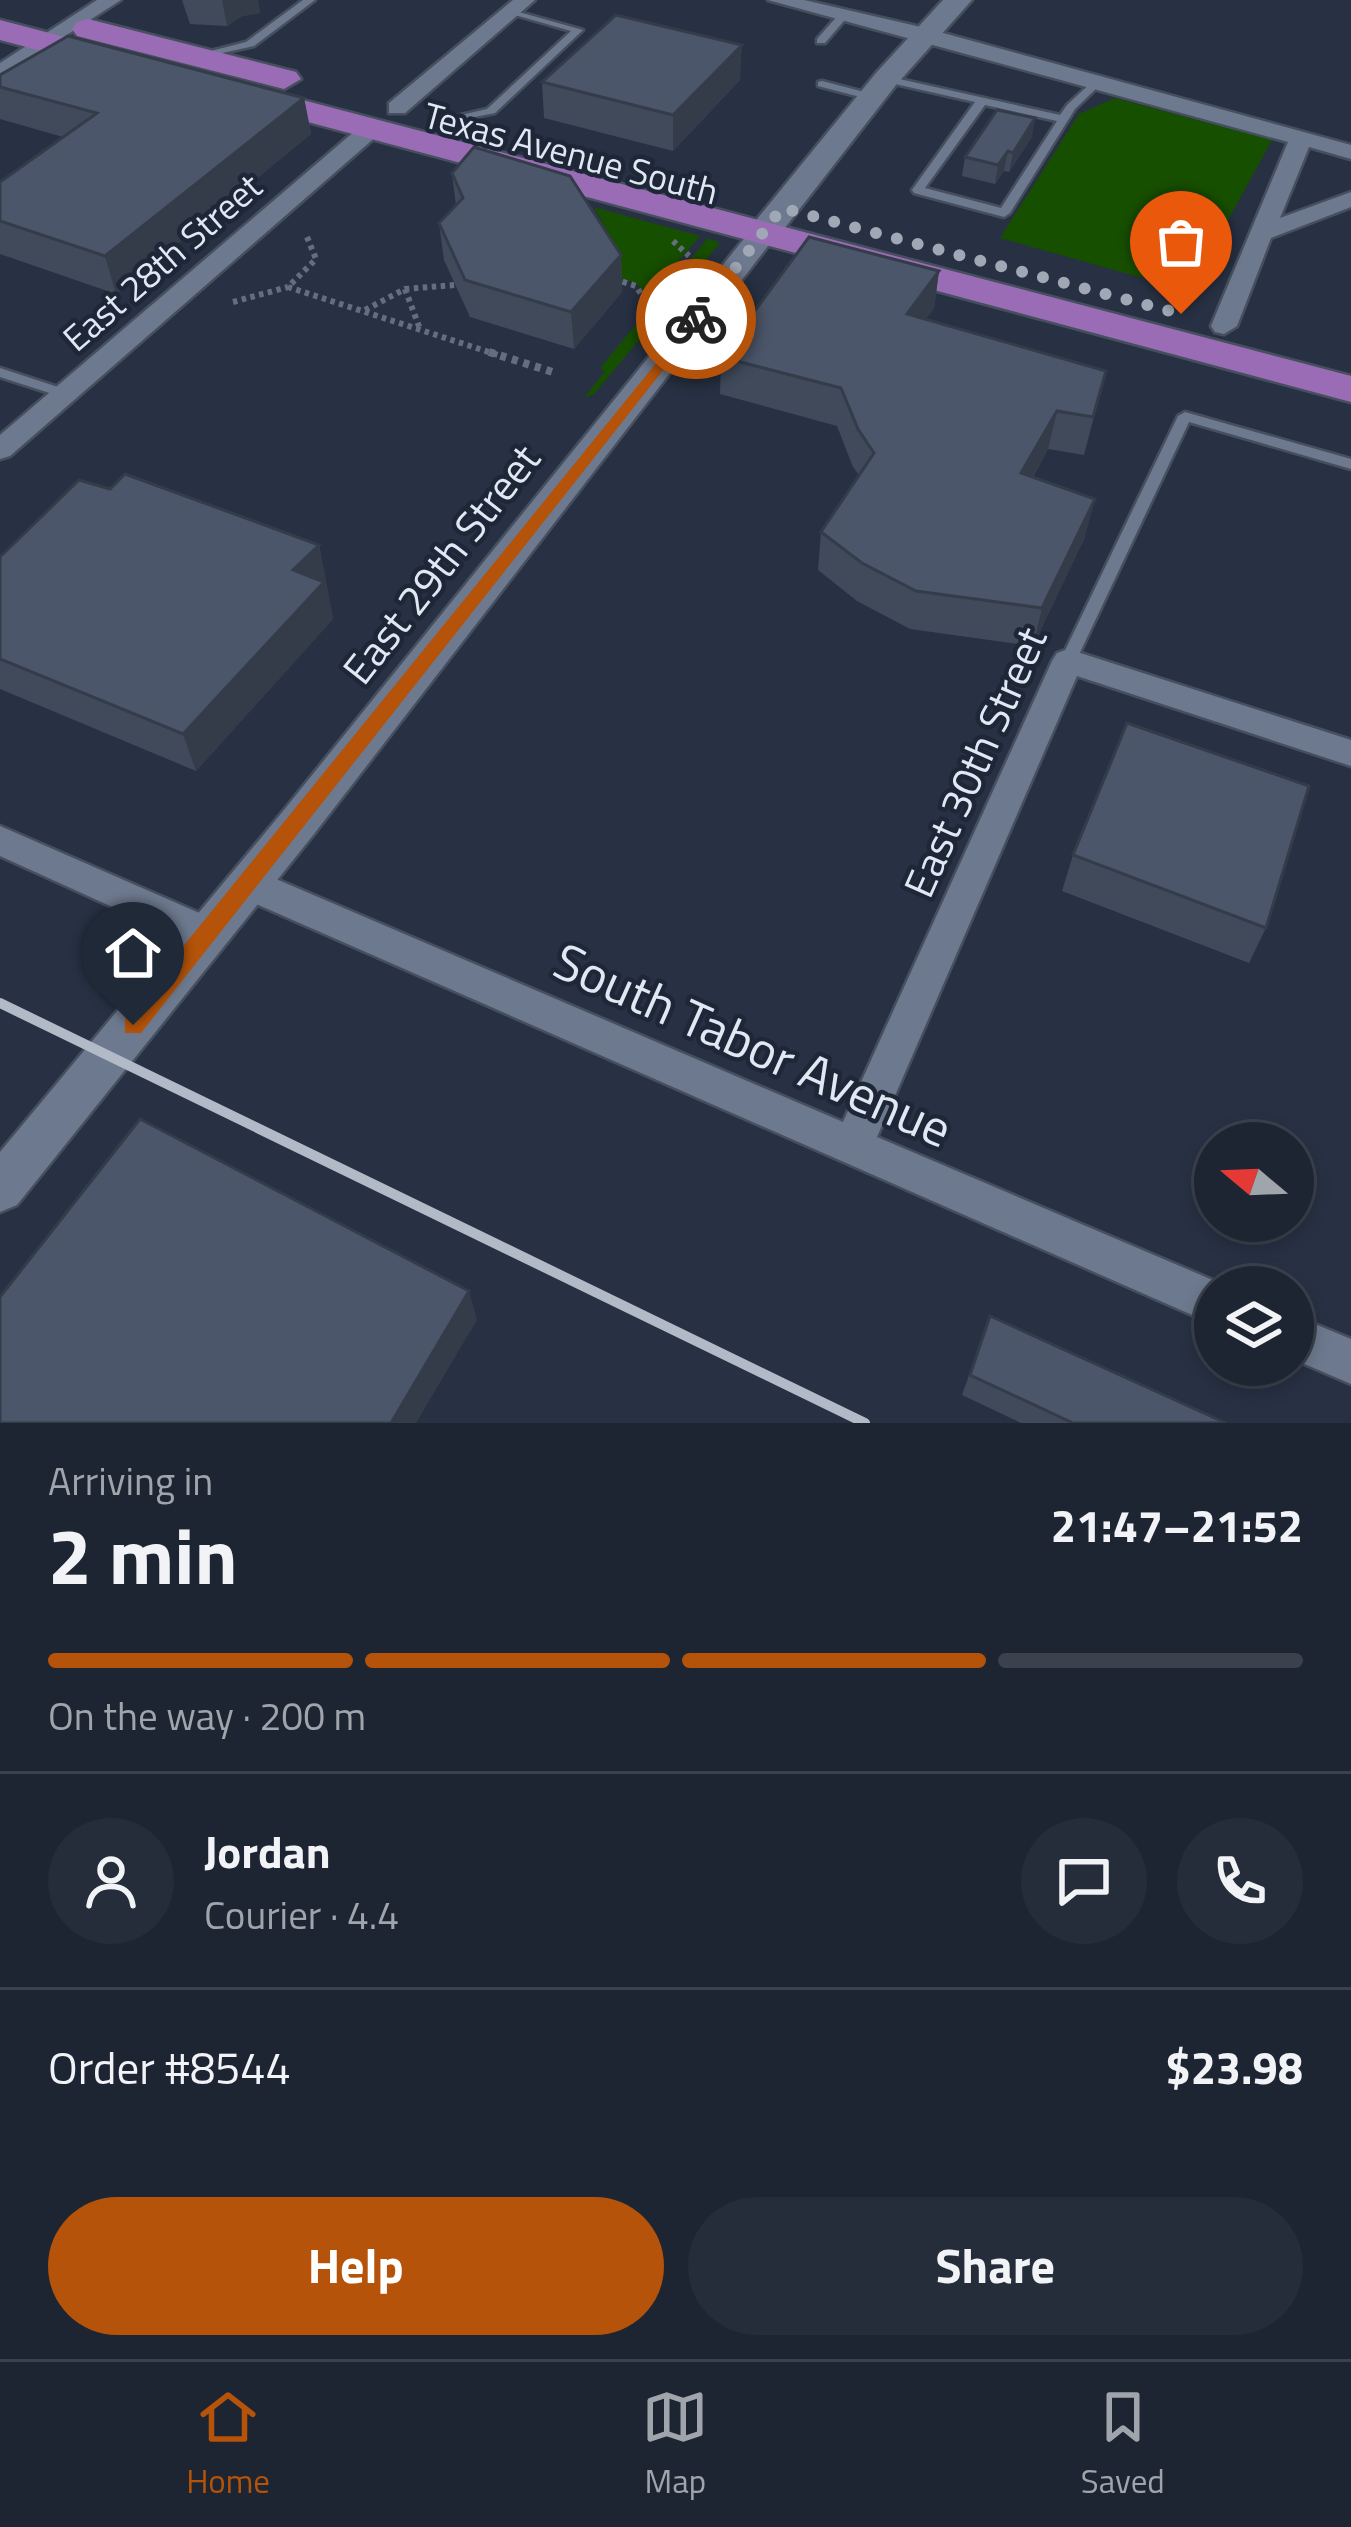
<!DOCTYPE html>
<meta charset="utf-8">
<style>
:root{--surface:#1d2532;--page:#252d3a;--text:#f1f3f6;--muted:#a0a5ac;--line:#3b424d;--accent:#b45309}
body{margin:0;font-family:"Titillium Web",sans-serif;background:var(--page);color:var(--text);height:100vh;display:flex;flex-direction:column;font-size:45px;white-space:nowrap}
*{box-sizing:border-box;margin:0}
p{font-size:39px;color:var(--muted)}
.icon{flex:none;width:66px;height:66px;fill:none;stroke:currentColor;stroke-width:2;stroke-linecap:round;stroke-linejoin:round}
.map{position:relative;height:1423px;overflow:hidden}
.panel{display:flex;flex-direction:column;background:var(--surface);flex:1}
.panel>*{flex:none}
.needle{width:78px;rotate:289deg}
.buttons{position:absolute;left:1194px;top:1122px;display:grid;gap:24px}
.buttons a{display:grid;place-items:center;width:120px;height:120px;border-radius:50%;background:var(--surface);box-shadow:0 6px 18px #0003,0 0 0 3px var(--line);font-size:60px}
.pin{position:absolute;display:grid;place-items:center;width:102px;height:102px;color:#fff;margin:-123px -51px;border-radius:50% 50% 50% 0;rotate:-45deg;box-shadow:0 0 12px #0007}
.pin .icon{rotate:45deg}
.courier{position:absolute;display:grid;place-items:center;width:120px;height:120px;margin:-60px;border:9px solid #b45309;border-radius:50%;background:#fff;color:#222;box-shadow:0 3px 15px #0007}
.headline em{font-style:normal;font-weight:700}
.headline div{display:flex;flex-direction:column-reverse}
.headline{display:flex;align-items:center;justify-content:space-between;height:204px;padding:0 48px}
h1{font-size:78px;font-weight:700;line-height:90px}
.bar{display:grid;grid-template-columns:repeat(4,1fr);gap:18px 12px;align-content:center;height:144px;padding:0 48px}
.bar i{height:15px;border-radius:9px;background:var(--line)}
.bar .active{background:var(--accent)}
.bar p{grid-column:span 4}
.line{display:flex;align-items:center;gap:30px;padding:0 48px;border-top:3px solid var(--line)}
.line div{flex:1}
.round{display:grid;place-items:center;flex:none;width:126px;height:126px;border-radius:63px;background:var(--page)}
.primary-button{display:flex;gap:24px;margin-top:auto;padding:24px 48px}
.primary-button a{flex:1;height:138px;border-radius:72px;background:var(--accent);color:#fff;font-size:48px;font-weight:700;line-height:138px;text-align:center}
.primary-button a+a{background:var(--page);color:var(--text)}
.tab-bar{display:flex;justify-content:space-around;align-items:center;height:168px;border-top:3px solid var(--line);background:var(--surface);font-size:33px;color:var(--muted)}
.tab-bar a{display:grid;justify-items:center;gap:6px}
.tab-bar .active{color:var(--accent)}
.map>svg:first-child{display:block}
.green{fill:#174f00}
.lines{fill:none;stroke-linecap:round;stroke-linejoin:round}
.service-casing{stroke:#464f5e;stroke-width:5}
.minor-casing{stroke:#464f5e;stroke-width:5}
.tertiary-casing{stroke:#464f5e;stroke-width:5}
.secondary-casing{stroke:#464f5e;stroke-width:5}
.primary-casing{stroke:#464f5e;stroke-width:5}
.path-far1{stroke:#656e7e;stroke-width:6;stroke-dasharray:4.5 4.5;stroke-linecap:butt}
.path{stroke:#656e7e;stroke-width:8;stroke-dasharray:6 6;stroke-linecap:butt}
.service{fill:#6d798e;fill-rule:evenodd}
.minor{fill:#6d798e;fill-rule:evenodd}
.tertiary{fill:#6d798e;fill-rule:evenodd}
.secondary{fill:#6d798e;fill-rule:evenodd}
.primary{fill:#9b6cb6;fill-rule:evenodd}
.rail{stroke:#b2bac8;stroke-width:10}
.wall{fill:#404a5b}
.shaded-wall{fill:#343c4a}
.building{fill:#4b566a;stroke:#343c4a;stroke-width:3}
.route{fill:#b45309}
.done{stroke:#a0a8b6;stroke-width:12;stroke-dasharray:0 21.6}
.labels{text-anchor:middle;stroke-width:9;stroke-linejoin:round;paint-order:stroke}
.far-street-label{font-size:36px;fill:#e1e8f4;stroke:#1d2738}
.street-label{font-size:42px;fill:#e1e8f4;stroke:#1d2738}
.near-street-label{font-size:51px;fill:#e1e8f4;stroke:#1d2738}
</style>
<div class="map">
<svg width="1351" height="1423" viewBox="0 0 1351 1423">
<rect width="100%" height="100%" fill="#273143"/>
<!-- green -->
<path class="green" d="M1115 98 1272 140 1189 291 1000 238 1079 114Z
M594 207 700 236 647 298 637 284 615 276 595 246 607 231Z
M708 238 720 243 594 394 584 398 605 371 600 368Z"/>
<g class="lines">
<!-- service casing -->
<g class="service-casing">
<path id="service" d="M303 0H315L254 46 200 58 195 55 246 42Z
M508 9 583 30 495 113 444 123V119L487 109 571 31 508 13Z
M840 13 849 15 825 43H817V39Z
M886 76 1060 115 1067 105 1094 80 1103 82 1075 109 1010 213 1004 217 914 193 912 190 975 102 882 81 881 79ZM985 105 1057 121 1001 208 925 188Z
M822 81 876 95 878 97 872 100 818 86V82Z
M0 368 70 391 72 394 65 398 0 377Z
M1185 412 1351 459V469L1189 422 1076 661 1074 665H1062L1060 661 1178 416Z"/>
</g>
<!-- minor casing -->
<g class="minor-casing">
<path id="minor" d="M97 0H121L0 78V63Z
M513 0H535L405 113H389V103Z
M768 0H804L925 28 1351 145V159L1309 147 1280 218 1351 192V207L1271 238 1237 326 1224 334 1215 332 1211 326 1288 142Z
M371 122 382 129 379 134 10 456 0 459V435L363 124Z
M1068 649 1351 740V766L1077 676 877 1137 1229 1287H1215V1325L236 895 231 884 236 873 249 869 262 873 843 1122 1052 661 1057 653Z
M0 826 220 922 225 933 220 944 207 949 194 944 0 856Z
M1293 1315 1351 1339V1384L1293 1359Z"/>
</g>
<!-- tertiary casing -->
<g class="tertiary-casing">
<path id="tertiary" d="M765 222 775 225 779 231 775 237 314 834 17 1205 0 1212V1152L284 810 755 225Z"/>
</g>
<!-- secondary casing -->
<g class="secondary-casing">
<path id="secondary" d="M943 0H972L896 85 777 238H753L748 231 753 224 876 73Z"/>
</g>
<!-- primary casing -->
<g class="primary-casing">
<path id="primary" d="M88 19 296 72 301 79 284 89 77 36 72 29 77 22Z
M0 20 133 55 138 62 121 72 0 40Z
M238 83 1351 376V402L226 100 221 93 226 86Z"/>
</g>
<!-- path-far1 -->
<path class="path-far1" d="M307 237 316 259 288 287 498 355
M673 241 689 256
M614 279 636 286 648 305
M405 289 420 329
M233 302 288 287
M365 310 405 289 455 285"/>
<!-- path -->
<path class="path" d="M489 352 556 373"/>
<!-- service -->
<use href="#service" class="service"/>
<!-- minor -->
<use href="#minor" class="minor"/>
<!-- tertiary -->
<use href="#tertiary" class="tertiary"/>
<!-- secondary -->
<use href="#secondary" class="secondary"/>
<!-- primary -->
<use href="#primary" class="primary"/>
<!-- rail -->
<path class="rail" d="M0 1003 865 1423"/>
</g>
<!-- wall -->
<path class="wall" d="M182 0H258L260 13 242 16 227 26 190 24Z
M0 75 304 98 311 134 116 294 0 254V182L63 137 0 119Z
M740 80 673 151 544 118 542 82Z
M1032 137 1009 172 1004 171 995 184 962 176 965 157Z
M452 173 621 255 622 292 574 349 470 317 444 260 439 223 456 206Z
M939 271 934 308 926 319 1106 371 1084 455 1048 449 1033 477 1085 537 1033 646 910 629 857 601 818 570 821 532 859 475 853 467 837 426 720 394 721 357Z
M110 489 319 545 333 619 196 771 0 689V557Z
M1073 855 1266 928 1249 963 1062 891Z
M990 1316 1226 1423H1021L962 1395Z"/>
<!-- shaded-wall -->
<path class="shaded-wall" d="M222 0H258L260 13 242 16 227 26Z
M742 45 740 80 673 151V115Z
M304 98 311 134 116 294 105 256Z
M1035 118 1032 137 1009 172 1013 153Z
M1008 151 1004 171 995 184 998 165Z
M621 255 622 292 574 349 571 312Z
M939 271 934 308 902 351 907 314Z
M1057 411 1048 449 1013 511 1021 473Z
M1095 499 1085 537 1033 646 1042 608Z
M319 545 333 619 196 771 183 734 293 570Z
M469 1291 477 1320 416 1423H391Z"/>
<!-- building -->
<path class="building" d="M616 15 742 45 673 115 542 82Z
M68 36 304 98 105 256 0 221V182L97 113 0 87V75Z
M997 110 1035 118 1013 153 1008 151 998 165 965 157Z
M474 147 570 176 621 255 571 312 465 280 439 223 463 198 452 173Z
M809 237 939 271 907 314 1106 371 1093 417 1057 411 1021 473 1095 499 1042 608 916 591 862 563 821 532 874 453 858 429 841 388 721 357Z
M125 474 319 545 293 570 324 582 183 734 0 659V557L79 480 110 489Z
M1127 723 1309 786 1266 928 1073 855Z
M140 1119 469 1291 391 1423H0V1297Z
M990 1316 1226 1423H1073L970 1375Z"/>
<!-- route -->
<path class="route" d="M696 314 704 319 701 322 141 1033H125V1018Z"/>
<g class="lines">
<!-- done -->
<path class="done" d="M696 319 782 208 1181 314"/>
</g>
<g class="labels">
<!-- far-street labels -->
<g class="far-street-label">
<text transform="translate(571 153) rotate(15)" y="13">Texas Avenue South</text>
<text transform="translate(162 262) rotate(-41)" y="13">East 28th Street</text>
</g>
<!-- street labels -->
<g class="street-label">
<text transform="translate(441 564) rotate(-52)" y="15">East 29th Street</text>
<text transform="translate(975 762) rotate(-66)" y="15">East 30th Street</text>
</g>
<!-- near-street labels -->
<g class="near-street-label">
<text transform="translate(753 1045) rotate(24)" y="18">South Tabor Avenue</text>
</g>
</g>
</svg>
<div class="buttons">
<a><svg class="needle" viewBox="-14 -14 28 28"><path d="M0-13l5 13h-10z" fill="#e53935"/><path d="M0 13l5-13h-10z" fill="#a0a5ac"/></svg></a>
<a><svg class="icon" aria-label="layers" viewBox="0 0 24 24"><path d="M12 4l9 5-9 5-9-5zM3 14l9 5 9-5"/></svg></a>
</div>
<div class="pin" style="left:1181px;top:314px;background:#ea580c"><svg class="icon" aria-label="bag" viewBox="0 0 24 24"><path d="M5 8h14l-1 12H6zM9 8a3 3 0 0 1 6 0"/></svg></div>
<div class="pin" style="left:133px;top:1025px;background:#1f2937"><svg class="icon" aria-label="home" viewBox="0 0 24 24"><path d="M3 11l9-7 9 7M6 9v11h12V9"/></svg></div>
<div class="courier" style="left:696px;top:319px"><svg class="icon" aria-label="bike" viewBox="0 0 24 24"><circle cx="6" cy="16" r="4"/><circle cx="18" cy="16" r="4"/><path d="M6 16l4-8h5l3 8M10 8l3 8H6M13 5h3"/></svg></div>
</div>
<section class="panel">
<div class="headline"><div><h1>2 min</h1><p>Arriving in</p></div><em>21:47–21:52</em></div>
<div class="bar"><i class="active"></i><i class="active"></i><i class="active"></i><i></i><p>On the way · 200 m</p></div>
<div class="line" style="height:216px"><a class="round"><svg class="icon" aria-label="person" viewBox="0 0 24 24"><circle cx="12" cy="8" r="4"/><path d="M4 21q1-7 8-7t8 7"/></svg></a><div><b>Jordan</b><p>Courier · 4.4</p></div><a class="round"><svg class="icon" aria-label="chat" viewBox="0 0 24 24"><path d="M4 5h16v11H9l-5 4z"/></svg></a><a class="round"><svg class="icon" aria-label="phone" viewBox="0 0 24 24"><path d="M5 4h4l2 5-3 2q2 4 5 5l2-3 5 2v4C11 20 4 13 5 4z"/></svg></a></div>
<div class="line" style="height:156px"><div>Order #8544</div><b>$23.98</b></div>
<div class="primary-button"><a>Help</a><a>Share</a></div>
</section>
<nav class="tab-bar">
<a class="active"><svg class="icon" aria-label="home" viewBox="0 0 24 24"><path d="M3 11l9-7 9 7M6 9v11h12V9"/></svg>Home</a>
<a><svg class="icon" aria-label="map" viewBox="0 0 24 24"><path d="M3 6l6-2 6 2 6-2v14l-6 2-6-2-6 2zM9 4v14M15 6v14"/></svg>Map</a>
<a><svg class="icon" aria-label="saved" viewBox="0 0 24 24"><path d="M7 4h10v16l-5-4-5 4z"/></svg>Saved</a>
</nav>
